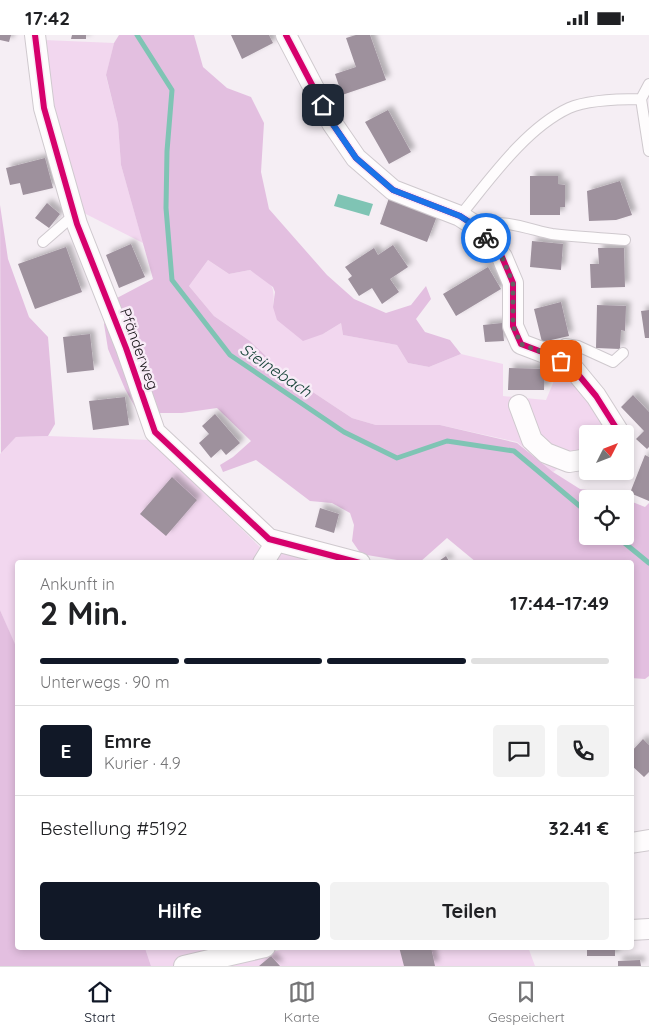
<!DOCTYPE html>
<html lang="de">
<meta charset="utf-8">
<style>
:root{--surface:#fff;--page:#f2f2f2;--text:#202124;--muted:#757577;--line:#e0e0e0;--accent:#111827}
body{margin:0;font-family:Quicksand,sans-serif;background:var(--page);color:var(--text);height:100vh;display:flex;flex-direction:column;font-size:19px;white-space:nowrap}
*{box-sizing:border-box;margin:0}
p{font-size:16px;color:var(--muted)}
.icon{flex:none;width:28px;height:28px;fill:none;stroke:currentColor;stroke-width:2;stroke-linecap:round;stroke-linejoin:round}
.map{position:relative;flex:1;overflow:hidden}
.drawer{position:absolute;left:15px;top:525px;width:619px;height:390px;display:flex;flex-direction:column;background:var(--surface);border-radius:5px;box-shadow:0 2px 8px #0003}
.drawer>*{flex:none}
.needle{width:32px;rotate:48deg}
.controls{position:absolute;left:579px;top:390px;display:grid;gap:10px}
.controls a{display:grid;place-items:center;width:55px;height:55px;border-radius:5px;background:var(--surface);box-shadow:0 2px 8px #0003;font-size:25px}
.pin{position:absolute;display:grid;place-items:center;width:42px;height:42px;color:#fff;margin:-21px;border-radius:10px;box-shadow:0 2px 8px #0006}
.courier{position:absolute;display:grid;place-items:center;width:50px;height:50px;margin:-25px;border:4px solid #1a73e8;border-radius:50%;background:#fff;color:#222;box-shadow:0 1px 6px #0007}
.headline em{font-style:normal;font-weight:700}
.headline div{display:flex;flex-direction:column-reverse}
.headline{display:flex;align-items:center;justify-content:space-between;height:85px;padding:0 25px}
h1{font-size:32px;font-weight:700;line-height:38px}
.bar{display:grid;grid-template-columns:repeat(4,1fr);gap:8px 5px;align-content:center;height:60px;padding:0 25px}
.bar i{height:6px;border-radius:4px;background:var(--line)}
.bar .on{background:var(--accent)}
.bar p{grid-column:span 4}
.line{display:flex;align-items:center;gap:12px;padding:0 25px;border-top:1px solid var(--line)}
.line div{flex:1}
.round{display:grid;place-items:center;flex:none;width:52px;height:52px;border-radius:5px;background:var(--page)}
.action{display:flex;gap:10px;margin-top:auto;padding:10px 25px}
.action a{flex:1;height:58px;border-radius:5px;background:var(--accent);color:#fff;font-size:20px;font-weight:700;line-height:58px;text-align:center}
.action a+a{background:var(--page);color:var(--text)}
.status{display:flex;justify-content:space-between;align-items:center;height:35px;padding:0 25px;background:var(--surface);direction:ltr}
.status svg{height:14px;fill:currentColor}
.dock{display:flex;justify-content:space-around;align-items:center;height:70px;border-top:1px solid var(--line);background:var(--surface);font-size:14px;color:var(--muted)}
.dock a{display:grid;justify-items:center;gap:2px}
.dock .on{color:var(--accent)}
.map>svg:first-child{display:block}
.green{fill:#f2d7ef}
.forest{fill:#e3bfe0}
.water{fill:#7fc4b4}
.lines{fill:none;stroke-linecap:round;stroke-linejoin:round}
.stream{stroke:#7fc4b4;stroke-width:5}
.building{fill:#9e919d;filter:url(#shadow)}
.service-casing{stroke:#cfc9ce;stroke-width:12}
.minor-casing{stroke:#cfc9ce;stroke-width:22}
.service{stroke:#fefcfd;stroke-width:10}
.minor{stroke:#fefcfd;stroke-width:20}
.cycleway-casing{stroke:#f8ebf7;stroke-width:9}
.cycleway{stroke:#d6006c;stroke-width:6}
.done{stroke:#656064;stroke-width:5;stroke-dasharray:0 9}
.route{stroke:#1a73e8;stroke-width:6}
.labels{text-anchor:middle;stroke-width:5;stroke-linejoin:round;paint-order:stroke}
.street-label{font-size:15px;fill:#171317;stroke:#f8ebf7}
.water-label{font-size:16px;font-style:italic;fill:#19453a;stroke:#f8ebf7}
</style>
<div class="status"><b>17:42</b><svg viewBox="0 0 49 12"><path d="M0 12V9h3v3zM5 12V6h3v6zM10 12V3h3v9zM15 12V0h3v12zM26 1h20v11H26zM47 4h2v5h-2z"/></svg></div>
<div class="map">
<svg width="649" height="931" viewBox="0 0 649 931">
<defs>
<filter id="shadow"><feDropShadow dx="4.5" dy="-4.5" stdDeviation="2.5" flood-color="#0004"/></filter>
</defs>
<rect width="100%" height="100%" fill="#f5eef4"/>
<!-- green -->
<path class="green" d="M44 5 114 8 106 41 118 89 121 130 143 208 80 176 52 79Z
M208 225 229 239 250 235C270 249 276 246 273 272L323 299 341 288 343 300 397 310 408 328 429 332 461 319 503 329V361L546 365 559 334 590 362 611 399H588L587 414 553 437 517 407 440 390H376L352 383 284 338 250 306 214 281 189 251Z
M48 401 150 405 260 512 329 527 18 528 17 610H15L0 575V419L16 402Z
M293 912H528L535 931H151L145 913H256L259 920Z"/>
<!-- forest -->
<path class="forest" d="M119 0H194L203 32 227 53 251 62 264 88 261 137 269 174 327 240 354 264 386 278 411 270 426 251 431 264 416 284 425 297 450 305 461 319 429 332 408 328 397 310 343 300 341 288 323 299 303 306 277 285 273 272 275 257 273 252 250 235 229 239 208 225 189 251 214 281 250 306 284 338 352 383 376 390H440L517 408 553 437 580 454 609 458 623 464H588V501H625V464L645 472 649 468V641L645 644 631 643V528L476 527 447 503 420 527H409L361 519 352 506 354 490 350 478 332 468 310 466 256 425 223 437 220 430 233 422 251 406 217 373 182 378H156L135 372 125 354 108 314 104 289 117 263 153 244 121 130 118 89 106 40 114 8Z
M0 170 8 224 29 282 48 302 55 389 48 401 16 402 1 418Z
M0 575 15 609 17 610 18 912 145 913 151 931H0Z"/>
<!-- water -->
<path class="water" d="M338 159 373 169 369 181 334 171Z"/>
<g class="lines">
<!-- stream -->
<path class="stream" d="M137 0 172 55 167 116 166 173 172 245 230 320 344 397 397 423 447 406 514 416 588 478
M616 501 649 528"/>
</g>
<!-- building -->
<path class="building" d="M0 0H11L9 7 0 5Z
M72 0H86V4H71Z
M231 0H269L273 8 242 24Z
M356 0H370L386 45 342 60 335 39 356 32 346 3Z
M388 75 411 117 389 129 365 87Z
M45 123 53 153 23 160 20 148 10 150 6 133Z
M530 141H558V149L565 150V172H560V180H530Z
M620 146 632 180 616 185 589 186 587 156Z
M389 163 437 181 427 207 380 189Z
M47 168 60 179 49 193 35 183Z
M532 206 563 209 561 235 530 232Z
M131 209 145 242 119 253 106 220Z
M393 210 408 232 390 244 399 257 382 269 372 253 359 261 348 244 352 241 345 232 374 213 378 220Z
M66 212 82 257 35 274 18 229Z
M598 213H624L625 252 591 253 590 229H599Z
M488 232 501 254 456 281 443 259Z
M561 267 569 301 542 307 534 274Z
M597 270 626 271 625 296 621 295 620 314 596 313Z
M649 275V303H645L641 276Z
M502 288 504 306 485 307 483 290Z
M90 299 94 335 67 338 63 302Z
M509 333 545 334 544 355H508Z
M633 360 649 377V412L647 414 636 404 644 396 621 372Z
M125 362 129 390 93 395 89 366Z
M215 379 240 408 226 420 221 414 211 423 199 408 209 399 202 391Z
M645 420 649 422V466L630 458Z
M172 442 197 465 166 501 140 479Z
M320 473 339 479 334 498 315 492Z
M446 521 450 528H436Z
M643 704 649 710V737L644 742 631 730V717Z
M399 912H431L435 931H404Z
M587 912H615V921H587Z
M271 921 280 931H259Z
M640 925 641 931H618V926Z"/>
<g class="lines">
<!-- service casing -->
<g class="service-casing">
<path id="service" d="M641 64 649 116
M460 181C490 144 526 93 569 73 587 65 621 64 641 64L649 49
M477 192C497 181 531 195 552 199 576 202 601 203 625 205
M43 207 74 180
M550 320 565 309 578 311 613 327 623 318"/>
</g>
<!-- minor casing -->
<g class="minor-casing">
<path id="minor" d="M35 0 44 73 77 189 126 313 155 397 269 504 360 528
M286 0 332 88 356 123 393 155 460 181 477 192 502 222 513 248V291L521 309 550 320 572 332 596 361 620 399
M519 370 532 405 546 418 569 427 588 424
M263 528 276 507
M631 808 649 805
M631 895 649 894
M184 931 265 912"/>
</g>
<!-- service -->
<use href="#service" class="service"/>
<!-- minor -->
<use href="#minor" class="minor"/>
<!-- cycleway casing -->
<g class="cycleway-casing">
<path id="cycleway" d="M35 0 44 73 77 189 126 313 155 397 269 504 360 528
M286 0 332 88 356 123 393 155 460 181 477 192 502 222 513 248V291L521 309 550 320 572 332 596 361 620 399"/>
</g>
<!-- cycleway -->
<use href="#cycleway" class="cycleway"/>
</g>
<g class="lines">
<!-- done -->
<path class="done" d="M486 203 502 222 513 248V291L521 309 550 320 561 326"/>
<!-- route -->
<path class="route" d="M323 70 332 88 356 123 393 155 460 181 477 192 486 203"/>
</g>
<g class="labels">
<!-- street labels -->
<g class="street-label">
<text transform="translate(139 314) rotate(70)" y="5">Pfänderweg</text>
</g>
<!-- water labels -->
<g class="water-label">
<text transform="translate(276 335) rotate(34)" y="6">Steinebach</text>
</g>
</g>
</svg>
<div class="controls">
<a><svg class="needle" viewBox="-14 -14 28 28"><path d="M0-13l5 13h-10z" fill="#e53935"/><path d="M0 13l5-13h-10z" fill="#757577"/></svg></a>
<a><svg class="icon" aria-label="locate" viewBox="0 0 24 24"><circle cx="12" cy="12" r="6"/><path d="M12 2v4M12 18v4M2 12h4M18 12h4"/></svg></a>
</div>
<div class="pin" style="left:561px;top:326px;background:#ea580c"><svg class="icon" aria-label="bag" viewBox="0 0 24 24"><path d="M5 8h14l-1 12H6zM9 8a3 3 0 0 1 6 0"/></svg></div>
<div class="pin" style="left:323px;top:70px;background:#1f2937"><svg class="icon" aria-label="home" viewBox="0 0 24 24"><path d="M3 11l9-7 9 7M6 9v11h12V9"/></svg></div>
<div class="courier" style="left:486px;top:203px"><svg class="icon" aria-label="bike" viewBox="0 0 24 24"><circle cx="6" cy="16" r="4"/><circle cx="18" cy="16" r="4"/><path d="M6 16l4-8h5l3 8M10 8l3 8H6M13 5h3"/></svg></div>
<section class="drawer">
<div class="headline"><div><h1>2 Min.</h1><p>Ankunft in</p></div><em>17:44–17:49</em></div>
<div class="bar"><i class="on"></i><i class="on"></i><i class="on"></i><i></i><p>Unterwegs · 90 m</p></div>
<div class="line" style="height:90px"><b class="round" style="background:var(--accent);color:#fff">E</b><div><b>Emre</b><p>Kurier · 4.9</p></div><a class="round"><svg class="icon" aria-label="chat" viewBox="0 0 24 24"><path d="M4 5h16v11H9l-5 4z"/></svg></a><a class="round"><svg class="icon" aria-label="phone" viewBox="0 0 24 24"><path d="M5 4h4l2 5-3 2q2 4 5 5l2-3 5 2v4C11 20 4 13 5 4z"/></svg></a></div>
<div class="line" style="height:65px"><div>Bestellung #5192</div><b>32.41 €</b></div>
<div class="action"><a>Hilfe</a><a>Teilen</a></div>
</section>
</div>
<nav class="dock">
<a class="on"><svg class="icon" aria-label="home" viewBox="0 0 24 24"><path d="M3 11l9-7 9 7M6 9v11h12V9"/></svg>Start</a>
<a><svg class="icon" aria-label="map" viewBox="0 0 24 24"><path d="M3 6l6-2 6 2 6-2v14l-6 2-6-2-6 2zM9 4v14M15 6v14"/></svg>Karte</a>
<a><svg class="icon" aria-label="saved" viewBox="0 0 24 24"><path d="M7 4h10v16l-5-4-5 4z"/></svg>Gespeichert</a>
</nav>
